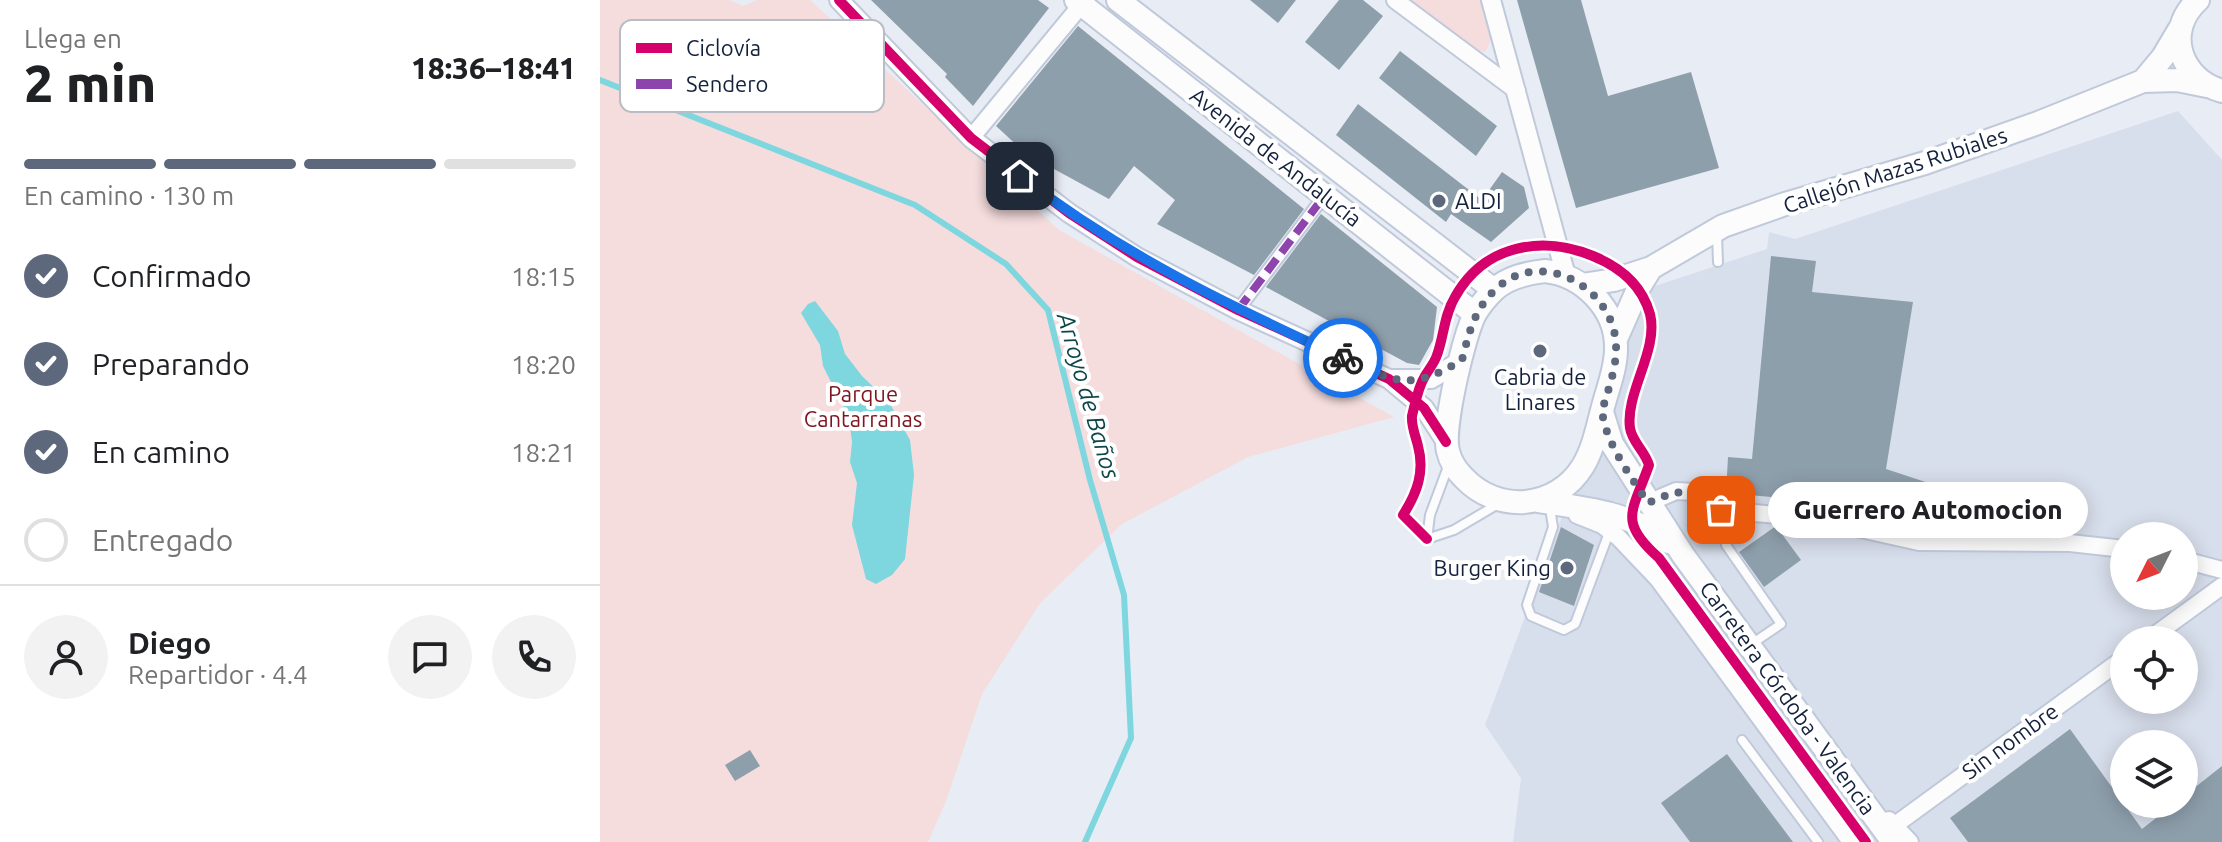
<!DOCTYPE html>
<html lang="es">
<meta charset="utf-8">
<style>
:root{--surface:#fff;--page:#f2f2f2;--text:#202124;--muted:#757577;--line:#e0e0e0;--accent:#5e687c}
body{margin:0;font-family:Ubuntu,sans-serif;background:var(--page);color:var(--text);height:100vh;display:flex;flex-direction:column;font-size:30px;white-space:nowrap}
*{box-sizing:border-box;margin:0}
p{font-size:26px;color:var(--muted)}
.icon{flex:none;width:44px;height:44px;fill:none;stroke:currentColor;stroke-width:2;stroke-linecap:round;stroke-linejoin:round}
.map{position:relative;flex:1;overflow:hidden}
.sheet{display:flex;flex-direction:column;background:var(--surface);width:600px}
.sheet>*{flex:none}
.needle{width:52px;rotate:228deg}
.controls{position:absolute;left:1510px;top:522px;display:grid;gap:16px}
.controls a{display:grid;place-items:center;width:88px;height:88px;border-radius:50%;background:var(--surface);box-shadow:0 4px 20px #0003;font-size:40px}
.pin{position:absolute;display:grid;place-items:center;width:68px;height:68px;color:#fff;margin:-34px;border-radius:16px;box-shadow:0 4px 12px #0006}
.courier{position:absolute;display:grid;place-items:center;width:80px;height:80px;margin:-40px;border:6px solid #1a73e8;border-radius:50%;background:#fff;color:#222;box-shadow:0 2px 10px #0007}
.bubble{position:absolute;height:56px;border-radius:28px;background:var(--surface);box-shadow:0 4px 20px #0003;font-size:26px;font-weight:800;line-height:56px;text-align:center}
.headline em{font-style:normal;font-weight:800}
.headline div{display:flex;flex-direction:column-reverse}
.headline{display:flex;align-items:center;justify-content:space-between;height:136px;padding:0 24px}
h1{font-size:52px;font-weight:800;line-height:60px}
.bar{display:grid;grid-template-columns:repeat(4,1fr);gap:12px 8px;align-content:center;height:96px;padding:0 24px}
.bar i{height:10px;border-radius:6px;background:var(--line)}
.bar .current{background:var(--accent)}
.bar p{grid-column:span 4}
.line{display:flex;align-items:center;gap:20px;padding:0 24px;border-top:2px solid var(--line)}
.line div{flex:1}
.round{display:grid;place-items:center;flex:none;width:84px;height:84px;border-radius:42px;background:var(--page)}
ol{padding:0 24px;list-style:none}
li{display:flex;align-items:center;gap:24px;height:88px}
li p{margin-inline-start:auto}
li .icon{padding:8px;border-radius:50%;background:var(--accent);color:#fff;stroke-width:4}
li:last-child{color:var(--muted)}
li i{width:44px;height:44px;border:4px solid var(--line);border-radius:50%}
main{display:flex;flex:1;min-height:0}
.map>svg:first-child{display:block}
.built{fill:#d8dfec;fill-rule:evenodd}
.green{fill:#f5dcdd}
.water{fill:#7ed6df}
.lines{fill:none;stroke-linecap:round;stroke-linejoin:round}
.stream{stroke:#7ed6df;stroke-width:6}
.building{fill:#8e9fac}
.service-casing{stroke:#c0c9da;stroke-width:12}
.pedestrian-casing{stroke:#c0c9da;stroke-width:15}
.minor-casing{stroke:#c0c9da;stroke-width:20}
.tertiary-casing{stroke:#c0c9da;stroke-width:22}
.secondary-casing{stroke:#c0c9da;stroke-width:26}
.service{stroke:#fcfcfd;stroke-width:8}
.pedestrian{stroke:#fcfcfd;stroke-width:11}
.minor{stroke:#fcfcfd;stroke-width:16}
.tertiary{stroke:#fcfcfd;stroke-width:18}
.secondary{stroke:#fcfcfd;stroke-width:22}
.quiet{stroke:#8e44ad;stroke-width:8;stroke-dasharray:16 8;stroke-linecap:butt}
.cycleway-casing{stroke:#fff;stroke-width:15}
.cycleway{stroke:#d6006c;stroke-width:10}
.done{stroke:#5e687c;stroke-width:8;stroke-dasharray:0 14.4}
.route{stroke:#1a73e8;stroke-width:10}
.poi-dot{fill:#5e687c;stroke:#fff;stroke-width:3}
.labels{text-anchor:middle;stroke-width:8;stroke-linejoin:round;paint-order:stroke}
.street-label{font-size:22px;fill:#13213c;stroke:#fff}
.poi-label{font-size:22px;fill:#13213c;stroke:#fff;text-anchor:start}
.park-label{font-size:22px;fill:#7f1520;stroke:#fff}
.water-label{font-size:24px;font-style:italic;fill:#0d4649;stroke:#fff}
.key{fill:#fff;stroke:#b8bcc4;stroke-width:2}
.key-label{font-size:22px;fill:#13213c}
</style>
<main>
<section class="sheet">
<div class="headline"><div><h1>2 min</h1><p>Llega en</p></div><em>18:36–18:41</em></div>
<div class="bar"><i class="current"></i><i class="current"></i><i class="current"></i><i></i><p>En camino · 130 m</p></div>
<ol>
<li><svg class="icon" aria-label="check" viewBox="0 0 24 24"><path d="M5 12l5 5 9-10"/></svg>Confirmado<p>18:15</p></li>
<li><svg class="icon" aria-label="check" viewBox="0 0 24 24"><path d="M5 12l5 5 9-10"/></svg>Preparando<p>18:20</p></li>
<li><svg class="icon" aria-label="check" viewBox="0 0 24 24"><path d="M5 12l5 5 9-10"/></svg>En camino<p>18:21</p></li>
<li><i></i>Entregado</li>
</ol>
<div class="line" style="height:144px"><a class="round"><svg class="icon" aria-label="person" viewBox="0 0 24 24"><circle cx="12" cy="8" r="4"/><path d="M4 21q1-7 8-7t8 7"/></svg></a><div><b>Diego</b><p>Repartidor · 4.4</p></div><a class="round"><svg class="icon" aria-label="chat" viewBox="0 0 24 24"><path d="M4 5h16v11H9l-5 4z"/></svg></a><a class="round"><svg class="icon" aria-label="phone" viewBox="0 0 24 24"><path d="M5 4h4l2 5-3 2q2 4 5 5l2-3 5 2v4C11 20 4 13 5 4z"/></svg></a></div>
</section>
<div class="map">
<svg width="1622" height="842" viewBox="0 0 1622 842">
<rect width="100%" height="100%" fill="#e8ecf4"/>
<!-- built -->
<path class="built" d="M1578 111 1622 160V842H913L921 778 885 725 1046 289 1167 249 1169 232 1195 239ZM1524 536H1584V596H1524ZM1524 640H1584V700H1524ZM1524 744H1584V804H1524Z"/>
<!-- green -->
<path class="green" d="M0 0H130L143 6 157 0H210L459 230 794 417 648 457 522 524 440 603 382 694 346 801 328 842H0Z
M811 0H880L891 40 885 52 873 49Z"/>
<!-- water -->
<path class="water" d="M215 301 238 331 245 354 262 376 289 402 310 440 314 475 305 559 292 575 276 584 266 579 252 525 257 483 250 462 252 442 249 418 223 366 220 345 201 313 208 304Z"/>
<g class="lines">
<!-- stream -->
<path class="stream" d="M0 80 315 205 406 264 448 310 490 480 524 595 531 738 485 842"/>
</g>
<!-- building -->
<path class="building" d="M271 0H438L449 8 373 106 345 77 347 74Z
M650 0H696L678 23Z
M739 0H763L783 16 739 70 705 42Z
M917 0H981L1008 96 1091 72 1119 168 976 208Z
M478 26 704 209 654 275 557 224 575 200 534 166 509 199 443 163H436L396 126Z
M800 51 897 126 876 156 779 78Z
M758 104 882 200 902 172 924 187 929 208 891 242 851 214 846 222 736 135Z
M721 214 837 307 833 340 819 365 807 363 666 287Z
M1171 256 1216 261 1212 292 1313 302 1286 469 1359 493 1348 528 1284 507 1126 493 1128 457 1152 459Z
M1176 526 1201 560 1164 587 1139 552Z
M961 527 994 545 974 606 939 592Z
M1470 729 1542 829 1574 804H1584V796L1622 766V842H1368L1350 818Z
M150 750 160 766 135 781 125 765Z
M1127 754 1193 842H1090L1061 803Z"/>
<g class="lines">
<!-- service casing -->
<g class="service-casing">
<path id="service" d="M1117 235 1118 262
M849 464 830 515 827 539 854 530 898 504
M950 508 953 527 927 605 931 616 964 630 975 624 1010 530
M1121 510 1126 545 1181 624 1150 645
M1142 740 1218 842"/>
</g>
<!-- pedestrian casing -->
<g class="pedestrian-casing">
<path id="pedestrian" d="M638 310 725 195"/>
</g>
<!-- minor casing -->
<g class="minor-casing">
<path id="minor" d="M795 0 917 91
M371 138 482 4
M1048 503 1076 491 1094 492 1121 510 1211 518 1319 542 1470 543 1524 549
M977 515 1002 525 1018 537 1058 579 1251 842
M1584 560 1622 570
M1548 640 1622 586
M1289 820 1310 842
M1295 825 1524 658"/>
</g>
<!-- tertiary casing -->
<g class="tertiary-casing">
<path id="tertiary" d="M239 0 371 138 469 213 537 257 638 310 789 379 824 408 846 442
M891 0 966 276
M789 379H831L862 360"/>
</g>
<!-- secondary casing -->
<g class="secondary-casing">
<path id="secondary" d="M476 0 875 314
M518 0 894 290
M1598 0C1564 31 1580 79 1622 91
M1543 81 1563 57 1579 30
M945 271C983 275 1017 309 1016 349 1016 367 1009 385 1004 403 998 424 994 448 983 466 956 510 897 514 863 477 856 470 850 460 848 451 842 428 864 335 875 314 880 305 887 297 894 290 908 277 927 273 945 271Z
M982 285 1014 280 1051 268 1123 226 1185 204 1325 163 1438 123 1543 81 1577 80 1607 86
M1016 339 1038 289 1051 268
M1002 412 1012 444 1083 555 1293 842
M938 501C985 509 1029 511 1068 542"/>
</g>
<!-- service -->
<use href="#service" class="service"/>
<!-- pedestrian -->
<use href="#pedestrian" class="pedestrian"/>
<!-- minor -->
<use href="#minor" class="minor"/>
<!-- tertiary -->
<use href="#tertiary" class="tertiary"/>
<!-- secondary -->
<use href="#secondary" class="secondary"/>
<!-- quiet -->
<path class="quiet" d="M638 310 725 195"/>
<!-- cycleway casing -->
<g class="cycleway-casing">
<path id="cycleway" d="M239 0 371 138 469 213 537 257 638 310 789 379 824 408 846 442
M827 539 803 515C817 493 825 472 818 446 816 437 811 426 812 416 815 404 818 387 825 376 829 369 835 362 837 355 844 336 844 315 855 297 884 245 941 235 993 256 1020 267 1042 285 1050 314 1059 350 1025 393 1030 428 1032 442 1045 451 1049 465 1033 511 1017 521 1059 558L1266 842"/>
</g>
<!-- cycleway -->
<use href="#cycleway" class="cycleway"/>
</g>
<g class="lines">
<!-- done -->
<path class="done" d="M743 358C795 382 810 392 862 360 869 333 874 309 896 289 941 246 1014 288 1016 345 1017 367 1008 390 1002 411 1006 444 1030 475 1048 503 1083 487 1089 489 1121 510"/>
<!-- route -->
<path class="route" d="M420 176C523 255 626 304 743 358"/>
</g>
<!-- markers -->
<g class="poi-dot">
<circle cx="839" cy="201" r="8"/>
<circle cx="940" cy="351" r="8"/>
<circle cx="967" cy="568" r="8"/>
</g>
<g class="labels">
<!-- street labels -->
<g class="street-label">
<text transform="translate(676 157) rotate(38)" y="8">Avenida de Andalucía</text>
<text transform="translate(1295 170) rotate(-18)" y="8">Callejón Mazas Rubiales</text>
<text transform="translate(1188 698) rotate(54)" y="8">Carretera Córdoba - Valencia</text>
<text transform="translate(1410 741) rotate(-36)" y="8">Sin nombre</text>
</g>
<!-- poi labels -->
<g class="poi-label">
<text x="855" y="209">ALDI</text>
<text x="940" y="385" text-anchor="middle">Cabria de<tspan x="940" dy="25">Linares</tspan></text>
<text x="951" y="576" text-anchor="end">Burger King</text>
</g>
<!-- park labels -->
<g class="park-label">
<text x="263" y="402">Parque<tspan x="263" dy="25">Cantarranas</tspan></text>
</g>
<!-- water labels -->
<g class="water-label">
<text transform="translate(488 396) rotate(74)" y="8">Arroyo de Baños</text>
</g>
</g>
<!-- legend -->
<rect x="20" y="20" width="264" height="92" rx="12" class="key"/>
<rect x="36" y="43" width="36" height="10" fill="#d6006c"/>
<rect x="36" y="79" width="36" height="10" fill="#8e44ad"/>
<g class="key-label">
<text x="86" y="56">Ciclovía</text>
<text x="86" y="92">Sendero</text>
</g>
</svg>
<div class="controls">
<a><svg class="needle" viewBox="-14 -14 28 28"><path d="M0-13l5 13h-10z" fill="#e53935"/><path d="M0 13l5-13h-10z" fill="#757577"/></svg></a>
<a><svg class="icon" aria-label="locate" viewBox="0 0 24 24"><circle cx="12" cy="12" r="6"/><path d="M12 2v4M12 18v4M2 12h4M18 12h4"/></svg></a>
<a><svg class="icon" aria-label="layers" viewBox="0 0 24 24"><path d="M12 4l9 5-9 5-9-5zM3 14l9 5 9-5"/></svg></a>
</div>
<div class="pin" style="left:1121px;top:510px;background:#ea580c"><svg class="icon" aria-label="bag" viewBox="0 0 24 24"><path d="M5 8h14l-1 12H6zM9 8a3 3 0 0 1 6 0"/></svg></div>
<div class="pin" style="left:420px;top:176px;background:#1f2937"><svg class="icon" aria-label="home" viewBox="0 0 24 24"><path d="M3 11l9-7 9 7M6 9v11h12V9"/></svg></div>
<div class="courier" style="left:743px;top:358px"><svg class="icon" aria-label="bike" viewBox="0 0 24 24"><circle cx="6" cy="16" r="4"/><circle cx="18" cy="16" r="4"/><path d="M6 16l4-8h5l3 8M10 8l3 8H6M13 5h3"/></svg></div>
<div class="bubble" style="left:1168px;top:482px;width:320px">Guerrero Automocion</div>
</div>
</main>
